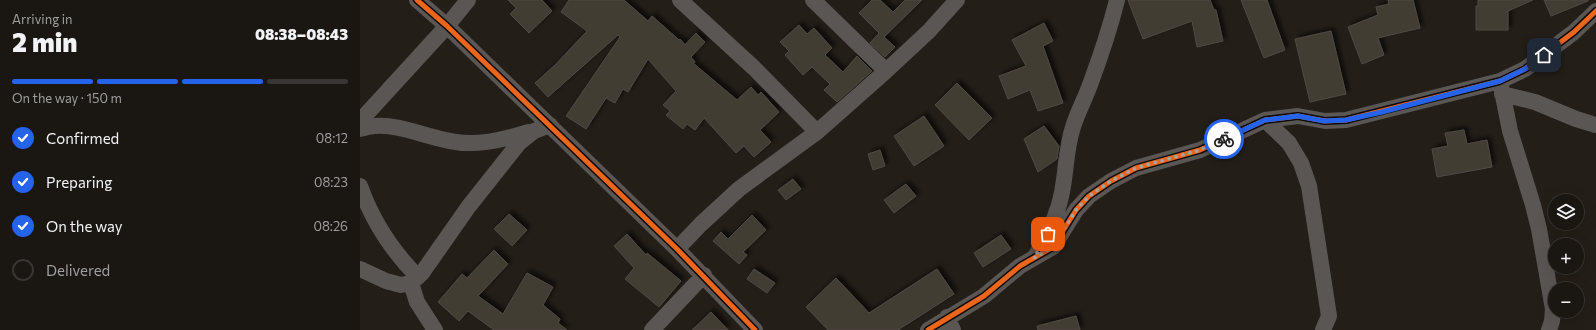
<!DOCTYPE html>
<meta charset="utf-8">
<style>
:root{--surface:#1a1612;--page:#272320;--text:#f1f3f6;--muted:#9f9f9f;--line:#383532;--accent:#2563eb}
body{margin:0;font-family:Commissioner,sans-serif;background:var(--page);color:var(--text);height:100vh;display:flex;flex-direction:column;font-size:15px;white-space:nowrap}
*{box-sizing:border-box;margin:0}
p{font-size:13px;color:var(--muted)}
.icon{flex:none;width:22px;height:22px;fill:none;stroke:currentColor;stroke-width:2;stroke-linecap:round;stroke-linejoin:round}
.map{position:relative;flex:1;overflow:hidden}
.sheet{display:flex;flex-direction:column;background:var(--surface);width:360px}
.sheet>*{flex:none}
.fabs{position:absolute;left:1188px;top:194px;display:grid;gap:8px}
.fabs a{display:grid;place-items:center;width:36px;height:36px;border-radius:50%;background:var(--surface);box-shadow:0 4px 16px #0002,0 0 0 1px var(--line);font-size:20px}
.pin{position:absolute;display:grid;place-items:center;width:34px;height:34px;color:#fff;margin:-17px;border-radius:8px;box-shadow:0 2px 6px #0006}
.courier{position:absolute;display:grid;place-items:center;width:40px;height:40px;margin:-20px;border:3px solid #2563eb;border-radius:50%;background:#fff;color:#222;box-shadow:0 1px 5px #0007}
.summary em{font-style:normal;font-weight:800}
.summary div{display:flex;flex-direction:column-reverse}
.summary{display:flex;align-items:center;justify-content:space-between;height:68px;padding:0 12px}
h1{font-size:26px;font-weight:800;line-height:30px}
.bar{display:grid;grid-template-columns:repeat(4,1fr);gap:6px 4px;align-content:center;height:48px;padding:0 12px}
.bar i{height:5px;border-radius:3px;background:var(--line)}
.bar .selected{background:var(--accent)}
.bar p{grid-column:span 4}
ol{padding:0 12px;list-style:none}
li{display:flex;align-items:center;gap:12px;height:44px}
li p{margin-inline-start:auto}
li .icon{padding:4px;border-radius:50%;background:var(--accent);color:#fff;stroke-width:4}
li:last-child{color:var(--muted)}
li i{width:22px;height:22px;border:2px solid var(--line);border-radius:50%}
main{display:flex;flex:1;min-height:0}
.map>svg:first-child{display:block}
.building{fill:#433c33;stroke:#4e4a45;filter:url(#shadow)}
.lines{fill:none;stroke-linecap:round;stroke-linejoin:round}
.street{stroke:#5a5654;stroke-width:16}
.cycleway-casing{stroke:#0d0905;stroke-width:8}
.cycleway{stroke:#eb651d;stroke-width:5}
.done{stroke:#a6a199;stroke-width:4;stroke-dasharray:0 7.2}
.route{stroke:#2563eb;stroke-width:5}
</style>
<main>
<section class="sheet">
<div class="summary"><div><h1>2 min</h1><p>Arriving in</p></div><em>08:38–08:43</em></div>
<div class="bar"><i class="selected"></i><i class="selected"></i><i class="selected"></i><i></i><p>On the way · 150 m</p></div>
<ol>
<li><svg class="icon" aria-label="check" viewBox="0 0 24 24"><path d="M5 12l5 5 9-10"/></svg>Confirmed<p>08:12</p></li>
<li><svg class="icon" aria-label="check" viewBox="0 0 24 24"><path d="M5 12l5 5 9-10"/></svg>Preparing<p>08:23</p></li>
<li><svg class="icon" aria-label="check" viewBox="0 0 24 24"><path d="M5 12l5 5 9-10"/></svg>On the way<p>08:26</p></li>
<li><i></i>Delivered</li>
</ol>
</section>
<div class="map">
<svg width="1236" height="330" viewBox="0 0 1236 330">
<defs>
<filter id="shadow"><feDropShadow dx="3.5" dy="-3.5" stdDeviation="2" flood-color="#0009"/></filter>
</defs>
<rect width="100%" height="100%" fill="#231e18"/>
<!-- building -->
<path class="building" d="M148 0H182L192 11 169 33 150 14 156 8Z
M209 0H264L288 21 292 16 319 40 320 39 325 45 336 33 345 42 331 57 335 62 333 63 377 100 391 87 398 95 401 92 419 112 400 130 411 142 394 157 384 146 376 153 344 118 335 130 327 124 323 129 306 115 310 111 303 105 316 91 288 59 268 92 263 89 255 103 246 98 226 129 206 116 260 37 258 35 188 97 175 83 195 65 227 31 201 12Z
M512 0H520L533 12 545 0H562L524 37 535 47 525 57 510 43 519 33 499 13Z
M768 0H850L854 10H856L863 41 837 47 832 21 783 39Z
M881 0H907L925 50 904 58Z
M1028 0H1053L1060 28 1018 38 1024 55 1002 64 988 27 1018 15 1016 7 1029 4Z
M1118 0H1173L1148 11V30H1116V6H1118Z
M1184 0H1228V1L1191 16Z
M684 23 693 41 683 46 703 103 678 111 670 90 648 99 639 76 666 66 652 40Z
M439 25 447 34 454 28 472 48 465 55 483 72 497 56 512 71 477 102 464 90 470 84 452 67 443 75 425 55 429 51 420 42Z
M971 31 986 94 950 102 935 39Z
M597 83 632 118 609 140 575 105Z
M564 116 584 146 554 166 534 136Z
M684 126 699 146 697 159 678 172 664 139Z
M1104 130 1107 144 1127 140 1132 167 1077 177 1072 149 1088 146 1085 133Z
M520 150 525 166 513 170 508 154Z
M433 179 441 189 426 200 418 190Z
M546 184 556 196 534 213 524 200Z
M149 214 167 230 152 246 134 229Z
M392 215 406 230 383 252 387 255 379 264 353 241 361 232 368 239Z
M267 234 286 255 287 253 321 281 299 307 265 279 274 268 254 246Z
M641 235 651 249 623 267 614 253Z
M134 250 148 264 118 296 143 314 167 273 193 287 183 305 200 319 198 323 207 330H134L108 311 99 321 78 302 102 274 107 278Z
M394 269 415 283 407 293 387 279Z
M577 269 594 294 538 330H468L446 307 476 278 509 313Z
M351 312 368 330H332Z
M716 316 720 330H678L677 326Z"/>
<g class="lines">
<!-- street -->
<path class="street" d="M57 0 87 26 317 249 395 330
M320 0 394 68 457 132
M453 0 526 71
M1140 81 1150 131 1173 205 1179 229 1193 309 1192 321 1189 330
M1142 94 1175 102 1216 119 1236 125
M905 120 929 143 941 163 949 186 969 316 963 330
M0 121 87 26 108 0
M0 129C5 128 10 126 15 126 41 124 70 139 96 142 119 146 146 139 168 132
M0 186C12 220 33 252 58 277
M317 249 341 224 379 189 457 132 526 71 569 31 597 0
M676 255C685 240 693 224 698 208 707 182 704 154 713 127 718 111 726 97 731 82 741 55 750 28 757 0
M0 269 26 281 41 285 51 283 62 273 109 206 159 143 174 131 190 125
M51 283 57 302 75 330
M587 317 593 330
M292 330 344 275
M568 330 624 296 660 266 693 247 716 210 729 196 751 181 776 168 840 150 905 120 938 116 965 121 986 120 1140 81 1165 69 1214 32 1236 11"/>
<!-- cycleway casing -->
<g class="cycleway-casing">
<path id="cycleway" d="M57 0 87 26 317 249 395 330
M568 330 624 296 660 266 693 247 716 210 729 196 751 181 776 168 840 150 905 120 938 116 965 121 986 120 1140 81 1165 69 1214 32 1236 11"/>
</g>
<!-- cycleway -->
<use href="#cycleway" class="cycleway"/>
</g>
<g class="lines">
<!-- done -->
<path class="done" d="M688 234 674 258 693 247 716 210 729 196 751 181 776 168 840 150 864 139"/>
<!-- route -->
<path class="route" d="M864 139 905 120 938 116 964 121 986 120 1022 112 1140 81 1165 69 1184 55"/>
</g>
</svg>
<div class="fabs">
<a><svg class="icon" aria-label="layers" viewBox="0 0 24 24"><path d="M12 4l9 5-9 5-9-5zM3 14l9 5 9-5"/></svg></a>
<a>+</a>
<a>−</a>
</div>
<div class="pin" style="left:688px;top:234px;background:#ea580c"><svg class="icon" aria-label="bag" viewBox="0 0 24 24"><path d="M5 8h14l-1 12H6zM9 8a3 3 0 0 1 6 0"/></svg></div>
<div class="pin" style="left:1184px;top:55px;background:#1f2937"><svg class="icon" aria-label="home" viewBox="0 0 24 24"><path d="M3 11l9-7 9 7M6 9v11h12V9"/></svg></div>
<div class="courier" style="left:864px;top:139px"><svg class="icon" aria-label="bike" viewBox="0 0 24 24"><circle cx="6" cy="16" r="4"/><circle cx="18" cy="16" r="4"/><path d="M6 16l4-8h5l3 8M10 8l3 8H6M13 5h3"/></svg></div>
</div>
</main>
